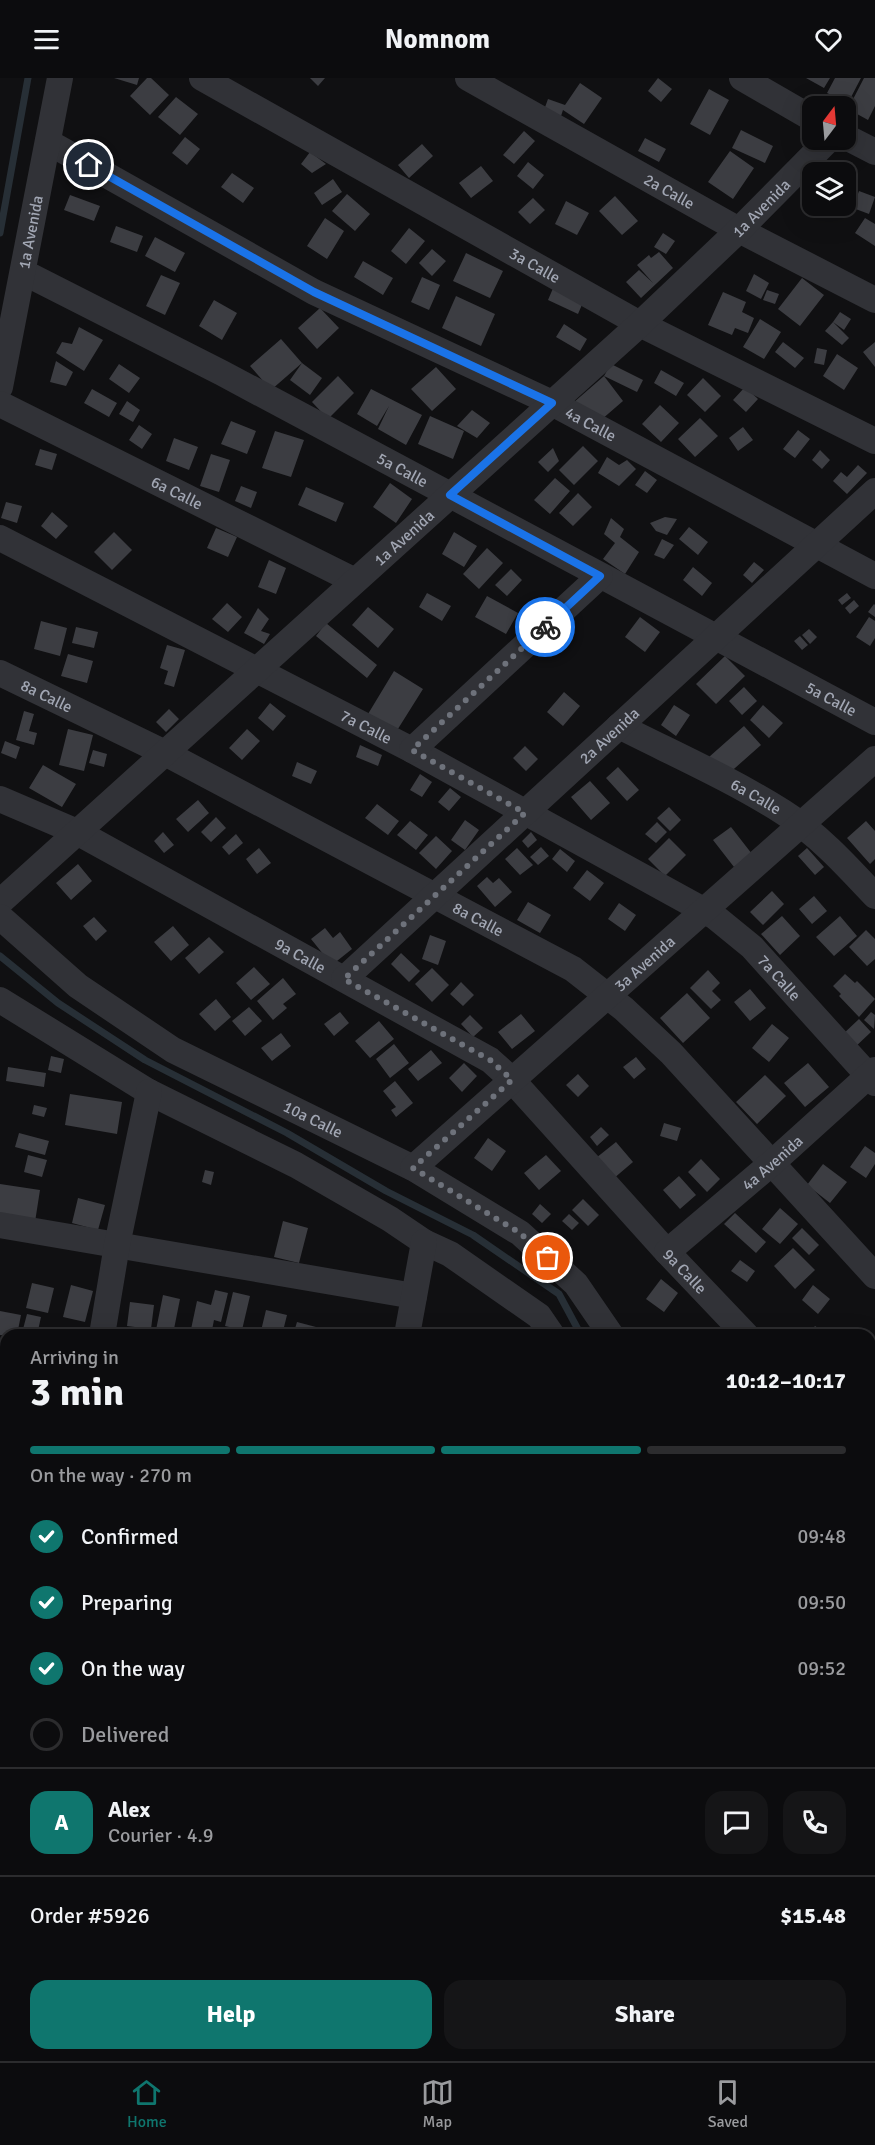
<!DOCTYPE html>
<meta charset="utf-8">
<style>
:root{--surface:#0c0c0e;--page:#151517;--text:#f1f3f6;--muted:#9a9b9e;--line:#2c2c2e;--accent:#0f766e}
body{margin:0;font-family:Signika,sans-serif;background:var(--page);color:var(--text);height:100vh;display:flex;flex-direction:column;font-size:22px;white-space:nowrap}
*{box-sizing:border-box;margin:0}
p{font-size:20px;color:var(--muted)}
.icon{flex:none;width:33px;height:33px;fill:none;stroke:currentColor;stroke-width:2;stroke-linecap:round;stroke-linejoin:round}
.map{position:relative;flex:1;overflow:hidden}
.sheet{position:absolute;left:0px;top:1251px;width:876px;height:732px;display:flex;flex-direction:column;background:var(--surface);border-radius:18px 18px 0 0;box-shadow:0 6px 24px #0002,0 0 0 2px var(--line)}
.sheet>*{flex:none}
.needle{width:39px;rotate:16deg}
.fabs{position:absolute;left:802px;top:18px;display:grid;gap:12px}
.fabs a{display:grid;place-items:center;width:54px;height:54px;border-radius:12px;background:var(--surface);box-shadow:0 6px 24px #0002,0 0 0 2px var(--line);font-size:30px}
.pin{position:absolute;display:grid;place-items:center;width:51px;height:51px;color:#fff;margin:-26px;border:3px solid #fff;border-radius:50%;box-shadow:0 2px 6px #0007}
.courier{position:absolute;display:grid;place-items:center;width:60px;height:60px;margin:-30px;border:4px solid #1a73e8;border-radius:50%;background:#fff;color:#222;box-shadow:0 2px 8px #0007}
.summary em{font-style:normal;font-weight:700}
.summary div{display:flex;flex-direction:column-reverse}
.summary{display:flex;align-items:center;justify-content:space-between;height:102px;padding:0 30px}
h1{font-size:39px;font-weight:700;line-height:45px}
.bar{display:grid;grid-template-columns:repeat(4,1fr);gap:9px 6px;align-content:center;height:72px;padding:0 30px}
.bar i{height:8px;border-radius:4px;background:var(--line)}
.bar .on{background:var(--accent)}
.bar p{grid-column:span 4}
.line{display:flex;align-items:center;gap:15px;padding:0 30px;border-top:2px solid var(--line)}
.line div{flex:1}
.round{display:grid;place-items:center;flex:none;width:63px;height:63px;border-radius:18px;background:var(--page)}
ol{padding:0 30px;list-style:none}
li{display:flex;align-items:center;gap:18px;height:66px}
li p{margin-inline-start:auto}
li .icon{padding:6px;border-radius:50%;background:var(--accent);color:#fff;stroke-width:4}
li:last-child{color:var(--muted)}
li i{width:33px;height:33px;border:3px solid var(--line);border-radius:50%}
.action{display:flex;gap:12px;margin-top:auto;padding:12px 30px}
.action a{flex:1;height:69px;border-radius:18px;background:var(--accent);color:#fff;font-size:24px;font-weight:700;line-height:69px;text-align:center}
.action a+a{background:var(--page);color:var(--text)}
header{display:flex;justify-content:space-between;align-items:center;height:78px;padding:0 30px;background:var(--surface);font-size:27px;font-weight:700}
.tab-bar{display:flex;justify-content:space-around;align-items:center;height:84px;border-top:2px solid var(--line);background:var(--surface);font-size:16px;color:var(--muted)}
.tab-bar a{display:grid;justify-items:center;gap:3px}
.tab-bar .on{color:var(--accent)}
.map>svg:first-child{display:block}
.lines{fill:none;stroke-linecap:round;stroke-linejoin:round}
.stream{stroke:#272f36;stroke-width:7}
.building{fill:#3c3d42}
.minor{stroke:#313237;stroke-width:26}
.done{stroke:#6e727b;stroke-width:6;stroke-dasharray:0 10.8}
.route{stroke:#1a73e8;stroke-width:8}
.labels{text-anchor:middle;stroke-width:4.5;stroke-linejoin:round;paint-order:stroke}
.street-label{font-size:16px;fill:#a1a6b3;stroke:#0b0b0d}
</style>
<header><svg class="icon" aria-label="menu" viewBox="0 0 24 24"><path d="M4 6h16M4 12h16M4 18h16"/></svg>Nomnom<svg class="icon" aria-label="heart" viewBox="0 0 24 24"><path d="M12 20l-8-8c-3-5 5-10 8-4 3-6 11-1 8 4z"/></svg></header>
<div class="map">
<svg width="875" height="1983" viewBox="0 0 875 1983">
<rect width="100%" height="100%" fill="#101012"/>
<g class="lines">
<!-- stream -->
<path class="stream" d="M0 155 28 0
M0 878 58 925 145 982 287 1055 386 1113 473 1157 559 1216 581 1257
M870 1795 875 1805"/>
</g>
<!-- building -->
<path class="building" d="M114 0H139L137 7Z
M147 0H151L169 17 150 37 130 18Z
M310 0H325L318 8Z
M658 0 672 11 661 24 648 13Z
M806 0H830L824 10Z
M835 0H861L848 25 827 15Z
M864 0H875V28L868 42 848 31Z
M580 5 602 20 584 46 563 32 561 38 544 32 548 21 565 27Z
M709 11 729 22 710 57 690 46Z
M176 19 198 36 180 57 158 39Z
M741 52 773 68 765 85 732 70Z
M524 53 535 63 514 86 503 77Z
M185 59 200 71 187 87 172 75Z
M645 60 666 71 659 84 638 73Z
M422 66 433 78 409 100 398 87Z
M730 73 754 90 733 121 708 104Z
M310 74 326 86 312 95 301 86Z
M528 84 544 97 533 111 517 98Z
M481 88 493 103 471 120 459 105Z
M232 95 254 110 243 125 221 109Z
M333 101 342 114 322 127 314 115Z
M859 113 875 119 869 136 853 130Z
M347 116 370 136 355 153 332 133Z
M70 117 100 128 94 143 64 132Z
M813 117V128H828L818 137 806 123Z
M615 118 638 143 622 157 599 133Z
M533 120 545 132 530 146 518 134Z
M566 123 589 135 577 157 555 146Z
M325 140 344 153 327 181 307 168Z
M865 140 875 146V168L855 155Z
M116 148 143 158 137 174 110 164Z
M409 150 425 163 406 186 391 173Z
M663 155 675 163 666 176 654 169Z
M155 159 185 175 175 194 145 178Z
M432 171 446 183 432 198 419 185Z
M659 174 673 190 641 220 626 204 639 192 653 205 637 187 649 177 651 180Z
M466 175 503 193 490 220 453 203Z
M363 183 393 200 383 217 354 199Z
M754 196 769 205 761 221 746 213Z
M161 197 180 205 165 237 146 228Z
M422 199 440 207 429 232 411 224Z
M802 200 824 217 800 248 778 231Z
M554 208 584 222 578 236 548 222Z
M767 212 779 216 775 226 763 222Z
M723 214 746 224 742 234 754 240 748 255 735 250 732 257 708 247Z
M456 218 495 236 481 268 442 250Z
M214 222 237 235 222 262 199 248Z
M320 230 339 250 317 271 298 250Z
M840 234 851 241 844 252 833 244Z
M760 241 781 254 764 281 743 269Z
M833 244 849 260 842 267 825 253Z
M564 246 587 261 580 273 556 259Z
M79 249 103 262 84 293 56 275 62 264 72 266Z
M281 261 302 285 271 312 250 288Z
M783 264 804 280 795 290 775 274Z
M875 264V289L863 274Z
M817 270 827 272 824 287 814 285Z
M837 276 858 290 844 312 823 298Z
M56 283 73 294 66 308 50 304Z
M302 285 322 300 310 317 290 302Z
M119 286 140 300 129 315 109 301Z
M611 286 643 302 637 314 604 298 623 323 601 342 573 325 604 298Z
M436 289 456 311 432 333 411 311Z
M661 292 684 305 676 318 654 305Z
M338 298 354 315 328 341 312 324Z
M703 300 721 318 705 334 687 317Z
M745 309 758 321 746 334 733 322Z
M92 311 117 325 109 339 84 325Z
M371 311 422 337 406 367 378 351 389 328 377 348 357 336Z
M127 323 140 332 133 344 119 336Z
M660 327 679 345 661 364 642 346Z
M472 332 490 345 477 360 457 348Z
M430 338 464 353 453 381 418 366Z
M700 340 718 358 695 379 678 361Z
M231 343 256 353 247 376 221 366Z
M139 347 152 356 142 371 129 362Z
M743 349 753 362 738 373 729 360Z
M798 352 810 361 795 380 783 371Z
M275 353 304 362 291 399 262 390Z
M174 360 198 369 189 392 166 383Z
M583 368 598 383 574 407 559 392Z
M553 370 559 383 548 394 538 384Z
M40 371 57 376 52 392 35 387Z
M820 372 830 382 822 391 812 382Z
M211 376 230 382 219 414 200 408Z
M607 379 619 387 627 382 636 391 619 408 598 395Z
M858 387 867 395 847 416 833 403 841 394 847 399Z
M645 393 657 402 647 415 635 407Z
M555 400 570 413 550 436 534 422Z
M390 405 412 421 396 445 373 429Z
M241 408 257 414 251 430 235 423Z
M306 409 344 425 336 444 298 427Z
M578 415 592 429 573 448 559 435Z
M6 424 22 428 17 445 1 440Z
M52 434 68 448 56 461 41 448Z
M665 439 677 441 667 457 656 453 650 445Z
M611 440 624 451 620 459 639 474 625 496 603 481 615 465 604 456Z
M689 449 708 464 698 477 679 461Z
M216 450 237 459 228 479 207 470Z
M114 454 132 472 112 492 94 474Z
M454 454 477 468 464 489 442 476Z
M662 461 674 467 664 481 654 477Z
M487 470 503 485 479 511 463 496Z
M269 482 286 490 276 516 258 509Z
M754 484 764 492 752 505 743 497Z
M693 489 712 505 702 518 683 502Z
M511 491 522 502 507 518 495 507Z
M427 515 451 528 442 543 419 529Z
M847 515 851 520 842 527 838 522Z
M487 518 518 535 506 556 475 539Z
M854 522 859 528 850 536 845 530Z
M227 525 242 539 228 554 212 541Z
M874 526 875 527V539L868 534Z
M368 529 394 551 378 570 352 547Z
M258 530 269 541 261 553 270 556 264 566 244 555Z
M640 539 660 554 645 574 625 559Z
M869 539 875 543V560L870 568 856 559Z
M41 543 67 550 60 578 34 571Z
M326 545 377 587 367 600 316 558Z
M76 549 98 554 94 570 72 565Z
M809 551 817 559 810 566 802 557Z
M800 558 808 567 802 572 794 563Z
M167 567 185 572 174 609 164 606 168 593 160 590Z
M68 576 93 583 87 605 61 598Z
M725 578 745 598 716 626 696 606Z
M394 593 423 611 396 654 368 636Z
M744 609 757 623 742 637 729 623Z
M564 614 580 628 563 648 547 634Z
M270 625 286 638 273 653 258 640Z
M674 627 690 637 676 658 661 647Z
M763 627 783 645 769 660 750 642Z
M169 631 179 641 166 654 156 644Z
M24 633 34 636 29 653 37 655 34 667 16 662Z
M744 648 761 667 726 698 709 679Z
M68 651 93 657 84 693 59 687Z
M247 651 260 663 242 682 229 670Z
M5 663 20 669 16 681 1 675Z
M360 667 382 677 378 688 356 679Z
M525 668 538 681 526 693 513 680Z
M93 672 107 676 104 689 89 685Z
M297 684 317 693 311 706 292 698Z
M43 687 76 706 62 729 29 710Z
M618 689 639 712 627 723 606 700Z
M420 696 432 704 422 719 410 712Z
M590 703 610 725 591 742 571 719Z
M450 710 461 719 449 733 438 724Z
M198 722 209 735 188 754 176 741Z
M377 726 399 743 388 757 365 740Z
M669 729 681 742 670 753 657 740Z
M216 739 226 750 211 764 201 754Z
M465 742 479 752 465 772 451 762Z
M410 743 428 757 416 772 397 757Z
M866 743 875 753V781L870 786 847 760Z
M657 744 667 754 656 765 645 756Z
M731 749 752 776 734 789 713 762Z
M163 754 174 767 164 775 154 763Z
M531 754 537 762 528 770 522 763Z
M236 756 243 765 229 777 222 769Z
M436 758 452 773 436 791 419 775Z
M669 760 686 777 665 798 648 781Z
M541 769 549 778 538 787 530 779Z
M259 770 271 785 257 796 246 781Z
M517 770 533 787 520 797 505 781Z
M807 770 824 789 815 797 798 778Z
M560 771 575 783 567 794 552 781Z
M78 786 92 803 71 822 56 805Z
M587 792 604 805 590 823 573 810Z
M487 799 493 805 499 800 512 814 495 829 477 808Z
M772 813 784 826 763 847 750 834Z
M814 818 827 833 812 846 799 831Z
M528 824 551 837 540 855 517 842Z
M619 825 636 837 625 853 608 841Z
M782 838 800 858 780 877 761 856Z
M840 838 857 858 834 878 816 859Z
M94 839 107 853 96 863 83 848Z
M173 848 189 867 171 883 154 864Z
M325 850 333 860 340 854 352 871 332 887 311 861Z
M866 852 875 861V881L867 888 849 869Z
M430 857 446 863 438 887 422 881Z
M209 859 224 874 199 896 185 880Z
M401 875 420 893 409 904 391 886Z
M254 889 270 906 251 922 236 905Z
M432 890 449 907 432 924 415 906Z
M708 892 720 905 712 913 721 922 711 931 690 910Z
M845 896 855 905 857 903 875 921 859 939 839 918 841 916 833 908Z
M283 900 296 916 283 926 287 930 273 942 257 923Z
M461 904 474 917 463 928 450 916Z
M750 911 766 930 750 943 734 924Z
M687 915 710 940 683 965 660 940Z
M216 921 231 939 215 953 199 936Z
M249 929 262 943 245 958 232 943Z
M340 934 349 945 334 958 324 946Z
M871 934 875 937 874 951 864 942Z
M521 936 535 953 512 971 498 954Z
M470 937 483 950 473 959 461 946Z
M859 941 871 954 853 971 841 958Z
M379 943 394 961 370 980 355 963Z
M772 946 789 960 769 984 752 970Z
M281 955 291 968 272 983 261 970Z
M394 966 409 985 390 1000 376 981Z
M431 972 442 985 418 1003 408 991Z
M51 978 64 981 61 995 48 992Z
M636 979 646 991 634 1001 623 989Z
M464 985 477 998 462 1014 449 1000Z
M808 985 829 1009 805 1029 784 1005Z
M8 989 46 995 44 1009 6 1003Z
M578 996 589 1008 578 1019 566 1007Z
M765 997 786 1018 757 1046 736 1024Z
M395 1003 413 1025 396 1039 391 1032 396 1029 383 1013Z
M70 1016 122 1024 117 1056 65 1047Z
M34 1027 47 1030 44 1039 32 1036Z
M664 1045 681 1050 677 1063 660 1058Z
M601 1049 609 1057 597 1068 590 1059Z
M19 1055 49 1063 45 1077 15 1069Z
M488 1060 506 1073 492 1093 474 1080Z
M616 1064 633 1084 613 1101 596 1080Z
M865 1068 875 1075V1086L866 1100 850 1089Z
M28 1077 47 1082 42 1099 24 1094Z
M546 1077 561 1093 539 1112 524 1095Z
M701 1081 720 1101 707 1114 688 1094Z
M823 1086 847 1104 830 1125 807 1107Z
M205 1092 214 1094 211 1107 202 1104Z
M679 1098 696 1117 680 1131 663 1112Z
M0 1106 40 1112 35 1144 0 1138Z
M78 1120 105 1127 98 1152 72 1145Z
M583 1121 599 1137 588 1148 572 1132Z
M540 1126 551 1136 542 1145 532 1136Z
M780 1130 798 1146 780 1166 762 1151Z
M735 1135 766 1164 756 1175 724 1146Z
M569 1136 579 1145 572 1152 562 1143Z
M283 1143 308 1150 299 1185 274 1179Z
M802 1150 819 1167 809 1177 792 1160Z
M793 1170 815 1192 795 1211 774 1188Z
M740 1182 755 1193 747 1204 731 1193Z
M661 1201 678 1215 664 1234 646 1221Z
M32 1205 54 1210 48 1235 26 1230Z
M71 1207 93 1213 85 1244 63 1239Z
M813 1207 830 1221 818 1236 802 1222Z
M215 1212 228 1215 221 1244 214 1242 211 1257 190 1256 197 1223 211 1227Z
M233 1214 250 1218 242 1252 225 1248Z
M163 1217 180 1221 173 1256 156 1252Z
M130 1224 154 1227 151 1251 127 1248Z
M266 1232 287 1237 282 1257H260Z
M0 1233 21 1237 17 1257H0Z
M27 1236 41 1239 37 1257 22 1255Z
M297 1244 316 1249 314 1257H293Z
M815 1248 828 1257H808Z
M872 1302 875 1305V1328L870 1324V1304Z
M0 1322 6 1323 1 1350H0Z
M0 1404 6 1405V1428L0 1426Z
M875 1442V1454L870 1449Z
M1 1585 6 1586V1610L0 1609Z
M875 1592V1626L873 1627 870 1624V1598Z
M870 1644 875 1650V1660L870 1664Z
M0 1719 6 1720 5 1743 0 1742Z"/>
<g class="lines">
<!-- minor -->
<g class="minor">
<path id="s1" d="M202 0 640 246 875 363"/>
<path id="s2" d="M468 0 739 152 875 222"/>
<path d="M742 0 813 41"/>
<path d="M846 59 875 74"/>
<path id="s3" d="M48 64 314 214 552 325 875 498"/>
<path id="s4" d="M23 194 222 295 875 644"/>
<path id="s5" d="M0 309 60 0"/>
<path id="s6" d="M0 326 355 503"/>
<path id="s7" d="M0 460 412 672 714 838 752 869 875 1005"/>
<path id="s8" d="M0 595 165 675 573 891 624 931 671 975 875 1198"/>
<path id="s9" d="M619 648C674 676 731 701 783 734 818 756 847 788 875 818"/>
<path d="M412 672 600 498"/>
<path id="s10" d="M0 721 77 754 490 982 512 1002 667 1174 746 1257"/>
<path id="s11" d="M0 824 640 246 739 152 828 62"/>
<path id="s12" d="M0 839 78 908 173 972 413 1090 520 1155 576 1206 611 1257"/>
<path id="s13" d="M344 901 875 413"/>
<path d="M0 922 149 1014 296 1087 390 1141 424 1164 450 1176 539 1238 552 1257"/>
<path id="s14" d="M413 1090 875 681"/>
<path d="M0 1147 414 1218"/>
<path id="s15" d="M667 1174 772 1085 875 992"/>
<path d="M102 1257 117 1167 149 1014"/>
<path d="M407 1257 424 1164"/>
<path d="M0 1307 6 1308"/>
<path d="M870 1387 875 1393"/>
<path d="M0 1461 6 1462"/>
<path d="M870 1558 875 1562"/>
<path d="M0 1625 6 1626"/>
<path d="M870 1734 875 1743"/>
<path d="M0 1784 6 1785"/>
<path d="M0 1838 6 1827"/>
<path d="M870 1860 875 1872"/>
<path d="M115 1977 120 1983"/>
<path d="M241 1977 262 1983"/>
<path d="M291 1983 292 1977"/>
<path d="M715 1983 719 1977"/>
</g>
</g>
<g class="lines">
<!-- done -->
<path class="done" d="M545 549 412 672 525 735 344 901 490 982 512 1002 413 1090 520 1155 548 1180"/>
<!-- route -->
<path class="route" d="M89 87 314 214 552 325 450 417 600 498 545 549"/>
</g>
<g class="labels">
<!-- street labels -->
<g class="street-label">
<text dy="6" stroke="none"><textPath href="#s2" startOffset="231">2a Calle</textPath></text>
<text dy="6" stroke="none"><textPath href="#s11" startOffset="1030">1a Avenida</textPath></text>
<text dy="6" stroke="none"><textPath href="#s5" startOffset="158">1a Avenida</textPath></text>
<text dy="6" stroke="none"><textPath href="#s1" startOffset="382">3a Calle</textPath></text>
<text dy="6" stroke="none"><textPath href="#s3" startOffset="612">4a Calle</textPath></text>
<text dy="6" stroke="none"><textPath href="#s4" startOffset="428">5a Calle</textPath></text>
<text dy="6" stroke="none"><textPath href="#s6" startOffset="198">6a Calle</textPath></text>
<text dy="6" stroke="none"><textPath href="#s11" startOffset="544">1a Avenida</textPath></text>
<text dy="6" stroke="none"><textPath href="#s8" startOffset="52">8a Calle</textPath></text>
<text dy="6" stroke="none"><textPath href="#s4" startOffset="914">5a Calle</textPath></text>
<text dy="6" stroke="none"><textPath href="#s7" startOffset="412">7a Calle</textPath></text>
<text dy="6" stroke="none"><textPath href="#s13" startOffset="360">2a Avenida</textPath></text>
<text dy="6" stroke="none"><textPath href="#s9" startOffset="154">6a Calle</textPath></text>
<text dy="6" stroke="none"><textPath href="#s8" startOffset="538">8a Calle</textPath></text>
<text dy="6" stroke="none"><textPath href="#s10" startOffset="339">9a Calle</textPath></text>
<text dy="6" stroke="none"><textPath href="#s14" startOffset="309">3a Avenida</textPath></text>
<text dy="6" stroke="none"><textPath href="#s7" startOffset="898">7a Calle</textPath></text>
<text dy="6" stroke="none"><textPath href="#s12" startOffset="375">10a Calle</textPath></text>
<text dy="6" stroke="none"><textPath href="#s15" startOffset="138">4a Avenida</textPath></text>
<text dy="6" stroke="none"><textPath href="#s10" startOffset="843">9a Calle</textPath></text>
</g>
</g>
</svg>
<div class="fabs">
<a><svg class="needle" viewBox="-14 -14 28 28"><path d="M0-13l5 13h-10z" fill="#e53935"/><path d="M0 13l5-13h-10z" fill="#9a9b9e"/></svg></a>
<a><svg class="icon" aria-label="layers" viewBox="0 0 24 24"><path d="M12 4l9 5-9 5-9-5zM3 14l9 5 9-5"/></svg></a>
</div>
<div class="pin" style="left:548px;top:1180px;background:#ea580c"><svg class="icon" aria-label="bag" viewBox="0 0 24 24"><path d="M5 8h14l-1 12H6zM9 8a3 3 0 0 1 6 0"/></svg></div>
<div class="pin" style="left:89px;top:87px;background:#1f2937"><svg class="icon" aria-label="home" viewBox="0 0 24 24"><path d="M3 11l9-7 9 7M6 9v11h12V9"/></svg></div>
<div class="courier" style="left:545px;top:549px"><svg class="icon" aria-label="bike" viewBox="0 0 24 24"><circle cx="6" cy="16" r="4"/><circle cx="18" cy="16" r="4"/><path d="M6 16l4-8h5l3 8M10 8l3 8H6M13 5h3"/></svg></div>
<section class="sheet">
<div class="summary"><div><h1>3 min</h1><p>Arriving in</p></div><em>10:12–10:17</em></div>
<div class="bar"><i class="on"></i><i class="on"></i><i class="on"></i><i></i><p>On the way · 270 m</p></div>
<ol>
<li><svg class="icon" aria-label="check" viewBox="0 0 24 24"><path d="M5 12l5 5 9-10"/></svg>Confirmed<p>09:48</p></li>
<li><svg class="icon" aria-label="check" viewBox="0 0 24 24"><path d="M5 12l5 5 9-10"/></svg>Preparing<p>09:50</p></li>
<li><svg class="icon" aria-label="check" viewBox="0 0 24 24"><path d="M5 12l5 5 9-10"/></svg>On the way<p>09:52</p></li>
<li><i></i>Delivered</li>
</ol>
<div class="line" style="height:108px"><b class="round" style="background:var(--accent);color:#fff">A</b><div><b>Alex</b><p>Courier · 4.9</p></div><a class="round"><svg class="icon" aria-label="chat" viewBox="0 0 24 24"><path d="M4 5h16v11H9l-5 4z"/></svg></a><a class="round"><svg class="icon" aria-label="phone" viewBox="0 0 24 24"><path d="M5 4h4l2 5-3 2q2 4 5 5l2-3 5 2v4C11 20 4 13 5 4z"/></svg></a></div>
<div class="line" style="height:78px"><div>Order #5926</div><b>$15.48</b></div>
<div class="action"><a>Help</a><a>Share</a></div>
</section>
</div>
<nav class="tab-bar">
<a class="on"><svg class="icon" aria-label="home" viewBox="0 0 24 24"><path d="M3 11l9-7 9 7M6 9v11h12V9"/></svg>Home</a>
<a><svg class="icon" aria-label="map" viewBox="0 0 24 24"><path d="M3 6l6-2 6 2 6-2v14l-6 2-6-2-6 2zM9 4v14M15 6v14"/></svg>Map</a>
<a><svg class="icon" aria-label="saved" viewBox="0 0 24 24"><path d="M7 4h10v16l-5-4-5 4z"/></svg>Saved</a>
</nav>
